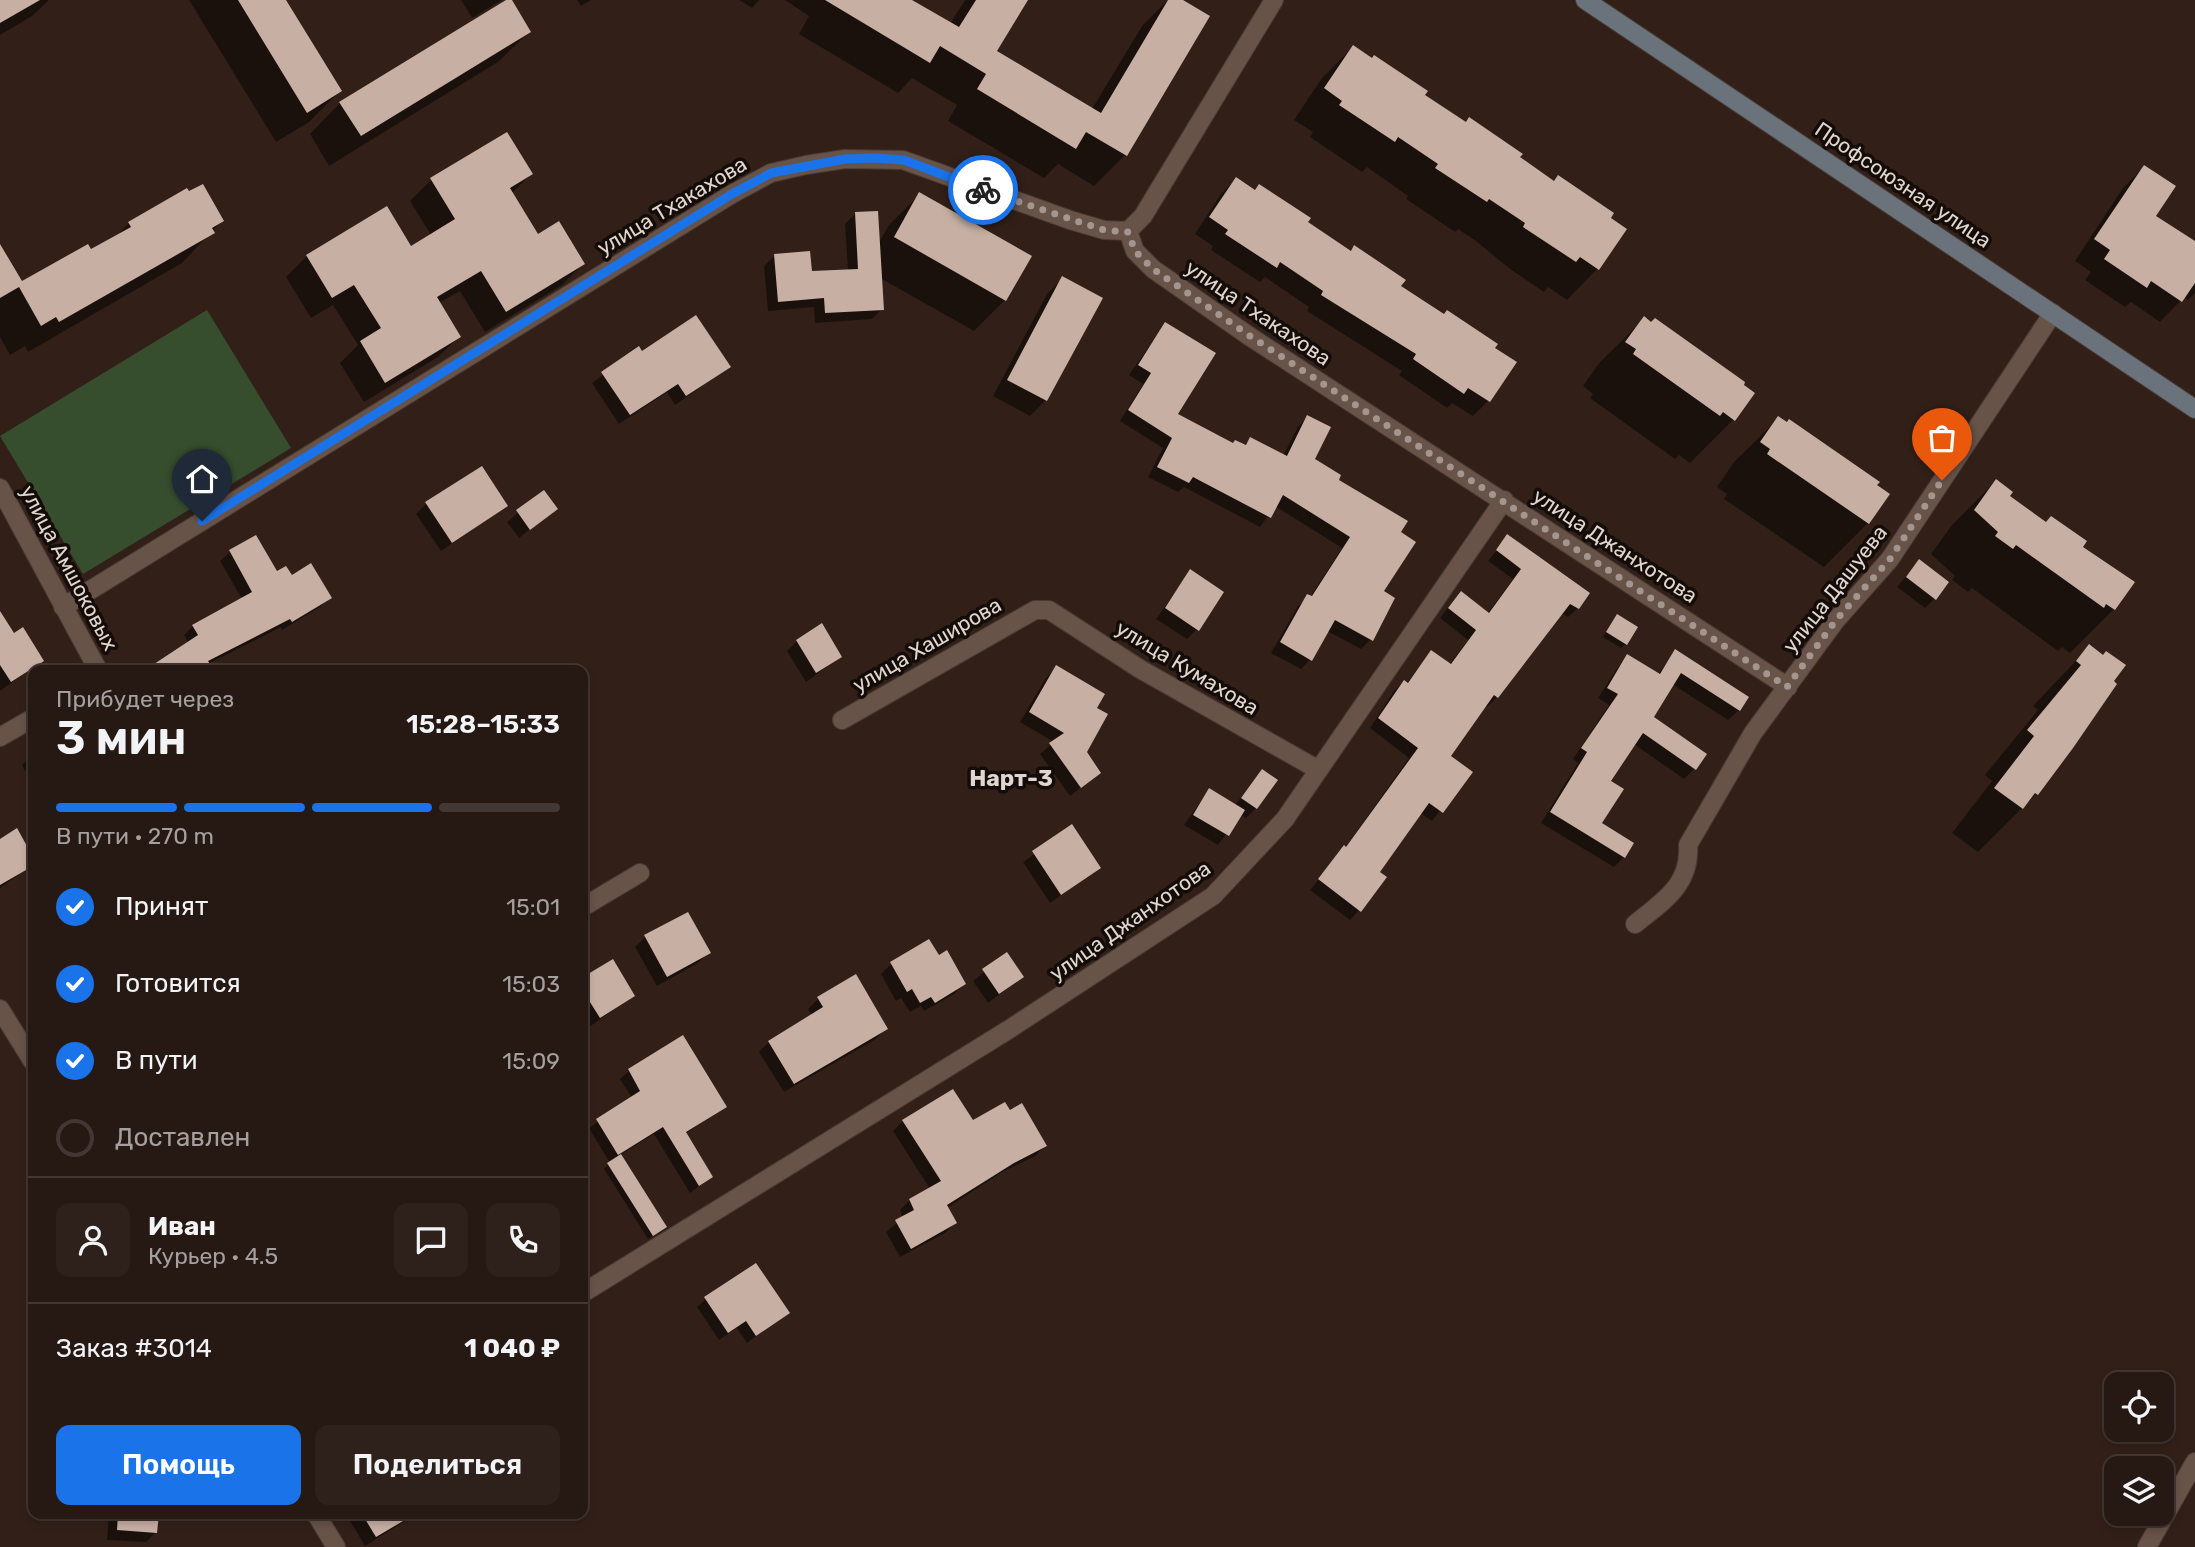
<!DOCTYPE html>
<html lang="ru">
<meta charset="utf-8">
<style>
:root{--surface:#261812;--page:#2e211b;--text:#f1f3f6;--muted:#a4a09f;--line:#423732;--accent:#1a73e8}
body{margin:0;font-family:Rubik,sans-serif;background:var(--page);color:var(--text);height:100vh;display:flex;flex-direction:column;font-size:26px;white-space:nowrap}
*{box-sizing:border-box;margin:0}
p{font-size:23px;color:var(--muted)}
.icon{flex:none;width:38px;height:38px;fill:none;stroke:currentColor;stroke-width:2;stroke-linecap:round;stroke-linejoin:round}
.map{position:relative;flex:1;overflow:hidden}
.sheet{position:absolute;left:28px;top:665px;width:560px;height:854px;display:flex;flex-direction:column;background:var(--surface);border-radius:14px;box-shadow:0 4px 10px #0003,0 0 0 2px var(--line)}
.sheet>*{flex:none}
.controls{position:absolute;left:2104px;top:1372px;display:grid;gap:14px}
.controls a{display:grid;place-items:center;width:70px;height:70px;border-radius:14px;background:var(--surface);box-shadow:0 4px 10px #0003,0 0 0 2px var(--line);font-size:35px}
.pin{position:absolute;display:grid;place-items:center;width:60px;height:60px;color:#fff;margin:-72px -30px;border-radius:50% 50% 50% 0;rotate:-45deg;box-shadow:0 0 7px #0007}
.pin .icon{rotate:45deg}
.courier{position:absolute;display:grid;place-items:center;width:70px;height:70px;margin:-35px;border:5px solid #1a73e8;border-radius:50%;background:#fff;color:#222;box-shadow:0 2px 9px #0007}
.summary em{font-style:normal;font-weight:600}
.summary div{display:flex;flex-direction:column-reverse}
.summary{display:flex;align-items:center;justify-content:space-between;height:119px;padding:0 28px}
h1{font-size:46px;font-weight:600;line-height:52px}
.bar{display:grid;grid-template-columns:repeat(4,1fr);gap:10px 7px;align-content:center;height:84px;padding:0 28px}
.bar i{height:9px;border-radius:5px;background:var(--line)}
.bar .on{background:var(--accent)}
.bar p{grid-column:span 4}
.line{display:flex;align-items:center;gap:18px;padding:0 28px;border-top:2px solid var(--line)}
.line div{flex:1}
.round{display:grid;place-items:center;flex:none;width:74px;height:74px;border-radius:14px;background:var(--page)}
ol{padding:0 28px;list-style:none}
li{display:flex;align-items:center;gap:21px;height:77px}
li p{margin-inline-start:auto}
li .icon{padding:7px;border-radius:50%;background:var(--accent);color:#fff;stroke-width:4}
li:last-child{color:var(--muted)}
li i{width:38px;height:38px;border:4px solid var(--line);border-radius:50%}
.primary-button{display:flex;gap:14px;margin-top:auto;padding:14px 28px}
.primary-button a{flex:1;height:80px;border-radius:14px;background:var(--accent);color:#fff;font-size:28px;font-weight:600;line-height:80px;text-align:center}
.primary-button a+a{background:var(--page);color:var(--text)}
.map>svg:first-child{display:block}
.green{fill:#374e2e}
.shadow{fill:#0007}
.building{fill:#c7afa4}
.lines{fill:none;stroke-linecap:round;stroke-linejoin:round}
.street-casing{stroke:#493b34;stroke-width:20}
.secondary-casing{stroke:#493b34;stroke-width:20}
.street{stroke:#685349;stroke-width:18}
.secondary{stroke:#6a737b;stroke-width:18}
.done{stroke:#a4968f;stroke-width:7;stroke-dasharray:0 12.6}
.route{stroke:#1a73e8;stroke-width:9}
.labels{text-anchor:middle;stroke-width:7;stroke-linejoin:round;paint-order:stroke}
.street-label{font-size:21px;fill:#e1d5cf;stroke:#140c08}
.neighbourhood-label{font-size:23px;font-weight:bold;fill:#e1d5cf;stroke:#140c08}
</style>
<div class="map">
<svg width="2195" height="1547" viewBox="0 0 2195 1547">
<rect width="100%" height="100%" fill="#322018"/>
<!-- green -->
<path class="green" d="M207 310 291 448 83 574 0 436Z"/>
<!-- shadow -->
<path class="shadow" d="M0 0H49L32 16 0 35Z
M189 0H284L340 91 309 122 276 142Z
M461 0H502L472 18Z
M509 0 529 32 498 62 329 166 310 134 340 103Z
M577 0H591L581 6Z
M739 0H759L752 8Z
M785 0H909L950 24 965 0H1026L994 51 1092 109 1142 26 1168 0H1180L1207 16 1125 155 1094 186 1058 164 1044 178 948 121 957 105 912 78 898 93 799 34 809 16Z
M1353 47 1518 158 1597 269 1567 300 1548 287 1544 292 1510 269 1476 241 1458 229 1455 232 1406 199 1408 196 1367 167 1362 172 1310 137 1313 132 1294 120 1322 78Z
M2144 167 2154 216 2195 244V293L2188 300 2184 297 2160 322 2131 302 2125 307 2085 280 2091 272 2075 261 2123 188Z
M531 174 512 193 537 236 583 264 562 285 485 332 460 291 439 303 459 337 438 357 364 402 340 363 358 345 333 305 311 318 286 277 307 256 411 248 431 235 410 201 431 180Z
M1236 179 1514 362 1488 401 1473 416 1452 403 1447 408 1399 375 1402 371 1307 311 1309 307 1265 277 1260 282 1211 250 1213 246 1195 234 1221 194Z
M920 194 1005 300 974 331 880 278 882 309 872 319 815 323 814 307 768 311 764 266 774 256 810 273 848 271 845 224 855 214 878 244 889 225Z
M222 221 182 263 28 352 25 346 10 355 0 337V247L21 284 114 239 129 223Z
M1063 278 1046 400 1030 416 993 396 1047 294Z
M1644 319 1734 419 1690 463 1679 455 1675 459 1590 398 1593 394 1583 386 1600 362Z
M1165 324 1176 414 1233 445 1243 446 1251 439 1283 456 1298 427 1307 417 1313 460 1399 533 1371 639 1361 649 1327 631 1310 660 1301 669 1271 653 1298 606 1310 597 1342 548 1275 506 1260 527 1184 487 1178 492 1148 477 1163 448 1120 421 1143 384 1129 375Z
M639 348 642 353 729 367 675 405 667 392 619 424 592 383Z
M1778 419 1868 523 1824 567 1724 499 1727 494 1717 487 1734 462Z
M1996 481 2007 497 2080 548 2114 609 2070 653 2062 647 2058 651 1972 588 1968 592 1952 580 1955 576 1931 554 1952 525Z
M543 492 556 509 519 538 507 522Z
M426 504 506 506 441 551 416 514Z
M255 537 276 574 291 577 329 598 320 607 282 630 281 627 208 664 212 670H152L189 644 184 635 193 626 242 599 220 561 230 552Z
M1507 537 1578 608 1568 617 1561 613 1497 697 1487 707 1485 705 1449 757 1470 772 1432 821 1420 813 1377 872 1359 910 1350 920 1310 890 1345 848 1409 758 1370 728 1394 691 1404 682 1406 684 1431 652 1449 665 1468 640 1440 618 1452 602 1461 593 1487 614 1513 579 1488 561Z
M1919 561 1935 598 1925 608 1897 587Z
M1190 572 1197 629 1187 639 1156 619Z
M1613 621 1626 644 1621 648 1603 637Z
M0 631 13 635 42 661 0 691Z
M797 641 840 657 806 682 787 651Z
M2089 647 2036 794 1978 852 1952 833 1992 781 1985 775 2038 710 2033 706Z
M1676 652 1739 710 1728 720 1672 684 1652 718 1694 769 1684 779 1634 744 1608 782 1599 824 1624 857 1614 867 1541 823 1578 763 1573 759 1609 705 1598 698 1618 667 1628 657 1657 675Z
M1056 668 1085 752 1099 773 1070 796 1040 754 1054 742 1020 722 1046 678Z
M33 755V785L22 765Z
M1262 771 1276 780 1256 808 1246 818 1240 815 1218 845 1184 825 1209 790 1235 805Z
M1072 827 1099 868 1050 903 1023 862Z
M16 830 33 865 0 888V841Z
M645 937 708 953 698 963 657 986 635 947Z
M929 942 938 957 964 984 954 994 924 1011 921 1006 910 1012 901 998 896 1001 881 974 891 964Z
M1006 954 1022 977 988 1003 973 981Z
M612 961 633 996 589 1027 583 1017V979Z
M855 977 886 1028 876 1039 784 1092 759 1052 769 1042 812 1016 808 1009 818 999Z
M682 1037 725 1107 685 1134 711 1177 690 1193 654 1134 620 1155 665 1227 648 1239 604 1169 610 1163 589 1128 632 1098 620 1079 629 1071Z
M1009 1113 1045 1146 1035 1156 1002 1172 947 1208 955 1223 945 1233 900 1257 886 1232 903 1218 900 1210 910 1200 930 1189 893 1131 903 1121 973 1123Z
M706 1299 787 1313 747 1343 737 1328 719 1340 697 1307Z
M109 1514H157L156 1532 146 1542 107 1540Z
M346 1514H416L365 1546Z"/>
<!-- building -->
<path class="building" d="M0 0H40L0 23Z
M238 0H286L342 91 307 113Z
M506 0H512L531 32 361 136 339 102Z
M825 0H912L959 27 976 0H1028L997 51 1101 113 1168 0H1183L1210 16 1127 156 1086 132 1076 149 977 89 986 74 940 46 930 63Z
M1353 45 1372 58 1374 55 1428 91 1425 95 1466 122 1469 117 1523 154 1520 157 1554 181 1558 175 1614 213 1611 218 1627 229 1599 270 1580 257 1576 262 1523 227 1525 223 1489 199 1487 202 1435 168 1438 164 1398 137 1395 142 1339 105 1342 101 1324 88Z
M507 132 533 174 510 188 538 234 559 221 585 264 506 312 481 271 437 297 461 337 385 383 360 341 381 328 354 285 332 298 306 255 387 206 411 246 455 219 430 178Z
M2144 165 2176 186 2156 216 2195 241V283L2182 302 2151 281 2147 288 2104 259 2110 250 2094 239Z
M1236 177 1255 190 1259 184 1311 218 1308 222 1351 251 1354 245 1406 280 1401 286 1444 314 1447 310 1498 344 1495 348 1517 362 1490 402 1468 388 1464 394 1413 359 1416 354 1321 295 1323 291 1280 262 1277 268 1225 234 1228 230 1209 217Z
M203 184 224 221 212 228 215 233 59 322 56 317 41 326 19 287 0 298V244L22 281 88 244 91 249 131 227 128 222 187 188 189 191Z
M919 192 1032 256 1006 301 894 237Z
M878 211 884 310 825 313 824 298 778 302 774 254 810 251 812 271 858 269 855 212Z
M1062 276 1103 298 1047 401 1007 380Z
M696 315 731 367 686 396 678 384 630 415 601 372 639 346 642 351Z
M1644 316 1651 322 1655 318 1745 382 1744 385 1755 393 1735 421 1723 412 1720 416 1633 354 1636 349 1625 342Z
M1165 322 1216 353 1178 414 1233 443 1235 440 1246 445 1250 437 1287 456 1307 415 1331 427 1315 459 1341 475 1339 480 1408 521 1401 532 1416 542 1384 591 1395 598 1373 641 1335 620 1312 661 1280 642 1307 594 1312 596 1350 537 1283 495 1271 518 1193 477 1189 483 1157 467 1172 438 1128 410 1151 373 1138 365Z
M1778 416 1787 422 1789 419 1880 482 1877 485 1890 494 1869 524 1767 454 1770 449 1760 442Z
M482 466 508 506 452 543 425 502Z
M1996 479 2013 492 2010 496 2046 522 2051 516 2087 541 2083 547 2135 582 2115 610 2106 604 2104 608 2016 545 2013 549 1995 536 1998 532 1974 510Z
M544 490 558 509 530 530 516 510Z
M1507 534 1590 593 1579 609 1570 604 1498 698 1494 695 1451 756 1473 772 1443 813 1429 803 1380 872 1387 877 1361 912 1318 879 1344 845 1346 847 1418 748 1378 718 1404 680 1408 683 1431 650 1451 664 1476 630 1448 608 1461 591 1489 613 1521 569 1496 550Z
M256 535 277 571 286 566 292 575 311 563 332 598 292 622 290 619 208 661 214 670H145L198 635 192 625 252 592 229 550Z
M1919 559 1949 582 1936 600 1906 577Z
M1190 569 1224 592 1199 631 1165 608Z
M0 611 14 633 23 627 44 661 11 682 0 665Z
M1617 614 1638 627 1627 645 1606 632Z
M822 623 842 657 816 673 796 640Z
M2089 644 2103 655 2106 651 2126 665 2114 681 2117 684 2073 748 2038 795 2035 793 2023 809 1994 788 2034 736 2027 730 2081 665 2076 661Z
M1675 649 1749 697 1740 711 1681 673 1654 717 1707 754 1696 770 1643 733 1611 781 1624 789 1602 823 1634 843 1625 858 1550 812 1587 752 1581 748 1618 694 1607 688 1627 654 1660 674Z
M1056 665 1105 694 1097 708 1108 714 1087 752 1101 773 1081 788 1049 743 1064 733 1029 712Z
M1262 769 1278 780 1257 809 1241 798Z
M1209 788 1245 810 1229 836 1193 815Z
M1072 824 1101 868 1061 895 1032 851Z
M17 828 33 857V866L0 885V839Z
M688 912 711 953 667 977 644 935Z
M929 939 939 955 947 950 966 984 935 1003 931 997 920 1003 912 989 907 992 890 962Z
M1007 952 1024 977 999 994 982 969Z
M613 959 635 996 600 1018 583 991V977Z
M856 974 888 1029 794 1084 768 1041 823 1007 817 997Z
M683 1035 727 1107 686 1132 713 1177 699 1186 663 1127 618 1155 596 1119 640 1091 628 1069Z
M953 1089 973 1120 1005 1102 1010 1110 1022 1103 1047 1146 1014 1163 947 1205 957 1223 911 1249 895 1220 914 1210 909 1199 941 1181 902 1120Z
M621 1154 667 1227 653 1236 607 1163Z
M756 1263 790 1313 756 1336 746 1321 728 1333 704 1297Z
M118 1514H159L157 1533 117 1530Z
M362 1514H415L376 1537Z"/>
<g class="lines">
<!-- street casing -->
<g class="street-casing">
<path id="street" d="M1128 231 1135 251 1153 269 1249 336 1788 687
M1128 231 1143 216 1274 0
M0 488 98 670
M63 607 732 194 771 173 806 165 845 159 903 160 1070 220 1104 230 1128 231
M842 720 1035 610H1049L1140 669 1317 769
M0 737 33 718
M583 907 640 873
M1635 924C1663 901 1691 885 1688 845L1753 733 1836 620 1890 559 2053 313
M0 1009 33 1062
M583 1293 1008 1030 1213 896 1285 819 1504 500
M316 1514 336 1547
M2147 1547 2195 1462"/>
</g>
<!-- secondary casing -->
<g class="secondary-casing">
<path id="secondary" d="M1585 0 2195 409"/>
</g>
<!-- street -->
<use href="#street" class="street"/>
<!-- secondary -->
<use href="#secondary" class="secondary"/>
</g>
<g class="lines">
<!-- done -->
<path class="done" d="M983 190 1104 230 1128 232 1135 251 1153 269 1250 336 1787 687 1836 620 1890 559 1942 480"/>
<!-- route -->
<path class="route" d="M202 521 732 194 771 173 845 159 875 158 904 160 983 190"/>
</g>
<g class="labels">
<!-- street labels -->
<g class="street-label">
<text transform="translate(1903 185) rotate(34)" y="7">Профсоюзная улица</text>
<text transform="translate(672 206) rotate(-31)" y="7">улица Тхакахова</text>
<text transform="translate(1258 313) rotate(34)" y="7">улица Тхакахова</text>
<text transform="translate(1615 546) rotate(33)" y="7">улица Джанхотова</text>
<text transform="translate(69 568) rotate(62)" y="7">улица Амшоковых</text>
<text transform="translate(1835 589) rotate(-52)" y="7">улица Дашуева</text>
<text transform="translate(927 645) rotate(-30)" y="7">улица Хаширова</text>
<text transform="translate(1187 668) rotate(31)" y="7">улица Кумахова</text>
<text transform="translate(1130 921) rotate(-35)" y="7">улица Джанхотова</text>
</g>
<!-- neighbourhood labels -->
<g class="neighbourhood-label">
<text x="1011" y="786">Нарт-3</text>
</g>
</g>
</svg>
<div class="controls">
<a><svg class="icon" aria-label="locate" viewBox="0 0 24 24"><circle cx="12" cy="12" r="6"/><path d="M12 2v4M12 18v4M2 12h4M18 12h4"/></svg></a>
<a><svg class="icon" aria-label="layers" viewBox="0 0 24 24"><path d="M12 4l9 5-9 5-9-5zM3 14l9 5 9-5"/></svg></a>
</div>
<div class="pin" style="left:1942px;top:480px;background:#ea580c"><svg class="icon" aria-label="bag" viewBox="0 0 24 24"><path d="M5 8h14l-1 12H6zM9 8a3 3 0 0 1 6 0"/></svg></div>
<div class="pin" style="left:202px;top:521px;background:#1f2937"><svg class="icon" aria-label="home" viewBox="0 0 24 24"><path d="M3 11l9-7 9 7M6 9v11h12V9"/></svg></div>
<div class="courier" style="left:983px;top:190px"><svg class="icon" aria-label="bike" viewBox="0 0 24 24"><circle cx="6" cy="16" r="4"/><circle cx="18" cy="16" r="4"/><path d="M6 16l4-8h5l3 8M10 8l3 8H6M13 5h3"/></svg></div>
<section class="sheet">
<div class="summary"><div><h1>3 мин</h1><p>Прибудет через</p></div><em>15:28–15:33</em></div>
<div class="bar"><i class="on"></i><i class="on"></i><i class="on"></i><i></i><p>В пути · 270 m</p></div>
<ol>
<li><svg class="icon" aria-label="check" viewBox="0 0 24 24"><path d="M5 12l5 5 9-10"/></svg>Принят<p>15:01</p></li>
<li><svg class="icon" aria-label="check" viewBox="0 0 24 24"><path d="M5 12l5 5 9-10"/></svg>Готовится<p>15:03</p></li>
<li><svg class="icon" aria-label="check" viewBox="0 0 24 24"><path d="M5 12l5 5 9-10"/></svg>В пути<p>15:09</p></li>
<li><i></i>Доставлен</li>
</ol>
<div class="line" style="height:126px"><a class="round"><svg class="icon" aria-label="person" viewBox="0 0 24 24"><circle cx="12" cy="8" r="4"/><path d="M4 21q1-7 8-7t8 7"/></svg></a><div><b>Иван</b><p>Курьер · 4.5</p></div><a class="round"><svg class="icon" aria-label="chat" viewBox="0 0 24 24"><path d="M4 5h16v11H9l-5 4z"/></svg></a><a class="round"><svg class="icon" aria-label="phone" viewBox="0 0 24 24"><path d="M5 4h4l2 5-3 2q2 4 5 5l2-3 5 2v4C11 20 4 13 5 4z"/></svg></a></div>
<div class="line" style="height:91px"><div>Заказ #3014</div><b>1 040 ₽</b></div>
<div class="primary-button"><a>Помощь</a><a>Поделиться</a></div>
</section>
</div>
